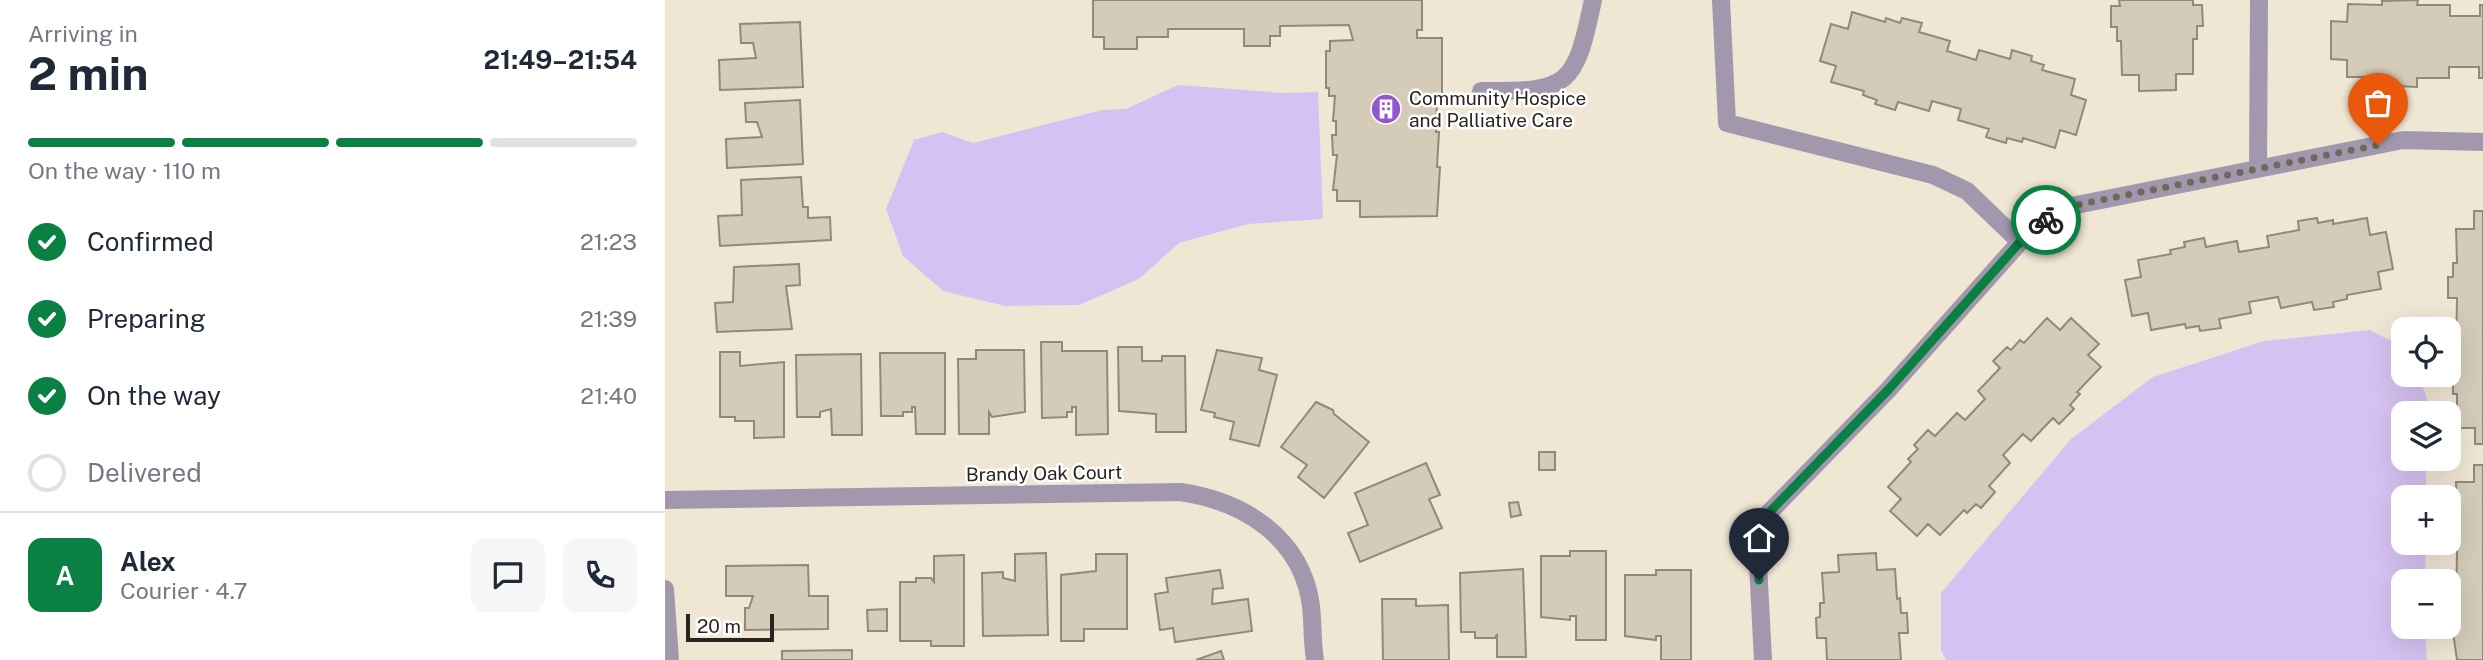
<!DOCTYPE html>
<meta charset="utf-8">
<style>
:root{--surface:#fff;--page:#f6f6f7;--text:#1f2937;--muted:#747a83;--line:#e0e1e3;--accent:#0b8043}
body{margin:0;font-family:"Public Sans",sans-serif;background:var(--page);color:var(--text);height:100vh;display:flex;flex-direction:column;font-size:26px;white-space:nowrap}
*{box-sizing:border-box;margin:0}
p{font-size:23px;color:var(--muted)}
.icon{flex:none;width:38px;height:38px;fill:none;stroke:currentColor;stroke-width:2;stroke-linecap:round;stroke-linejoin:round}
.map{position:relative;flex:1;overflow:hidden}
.sheet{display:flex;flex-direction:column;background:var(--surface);width:665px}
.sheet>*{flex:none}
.controls{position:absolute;left:1726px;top:317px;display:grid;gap:14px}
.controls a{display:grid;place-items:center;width:70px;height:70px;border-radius:14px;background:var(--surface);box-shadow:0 7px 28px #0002;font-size:35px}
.scale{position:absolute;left:21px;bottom:18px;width:88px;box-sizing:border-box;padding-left:7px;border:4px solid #28241e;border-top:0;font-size:19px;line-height:24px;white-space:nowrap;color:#28241e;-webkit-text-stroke:5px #fff;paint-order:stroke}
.pin{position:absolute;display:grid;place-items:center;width:60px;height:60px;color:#fff;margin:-72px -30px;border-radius:50% 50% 50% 0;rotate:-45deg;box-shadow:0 0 7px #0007}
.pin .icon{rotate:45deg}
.courier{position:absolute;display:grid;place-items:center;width:70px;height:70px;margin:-35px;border:5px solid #0b8043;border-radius:50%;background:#fff;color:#222;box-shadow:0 2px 9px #0007}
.summary em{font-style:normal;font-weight:700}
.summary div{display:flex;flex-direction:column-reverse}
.summary{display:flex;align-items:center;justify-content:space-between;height:119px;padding:0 28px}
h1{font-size:46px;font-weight:700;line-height:52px}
.bar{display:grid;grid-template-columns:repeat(4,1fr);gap:10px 7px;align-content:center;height:84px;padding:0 28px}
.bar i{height:9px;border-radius:5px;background:var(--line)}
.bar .current{background:var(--accent)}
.bar p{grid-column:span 4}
.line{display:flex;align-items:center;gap:18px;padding:0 28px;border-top:2px solid var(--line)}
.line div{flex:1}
.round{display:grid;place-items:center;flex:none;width:74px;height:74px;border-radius:14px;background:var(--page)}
ol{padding:0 28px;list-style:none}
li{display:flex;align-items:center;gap:21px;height:77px}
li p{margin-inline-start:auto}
li .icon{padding:7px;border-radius:50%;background:var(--accent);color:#fff;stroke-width:4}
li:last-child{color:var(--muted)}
li i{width:38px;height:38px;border:4px solid var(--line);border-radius:50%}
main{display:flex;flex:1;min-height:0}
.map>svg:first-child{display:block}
.water{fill:#d6c2f2}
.building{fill:#d4cbb9;stroke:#928979;stroke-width:2}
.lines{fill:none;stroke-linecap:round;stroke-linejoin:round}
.minor{stroke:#a198ad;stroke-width:18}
.done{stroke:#6e685e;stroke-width:7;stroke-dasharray:0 12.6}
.route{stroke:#0b8043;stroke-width:9}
.labels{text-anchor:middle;stroke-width:5;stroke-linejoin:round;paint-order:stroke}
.poi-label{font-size:19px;fill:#28241e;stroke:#fff;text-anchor:start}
.street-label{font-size:19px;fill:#28241e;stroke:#fff}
</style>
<main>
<section class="sheet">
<div class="summary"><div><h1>2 min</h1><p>Arriving in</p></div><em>21:49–21:54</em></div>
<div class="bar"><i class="current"></i><i class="current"></i><i class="current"></i><i></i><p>On the way · 110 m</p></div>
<ol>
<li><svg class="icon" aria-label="check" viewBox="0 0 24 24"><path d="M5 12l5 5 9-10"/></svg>Confirmed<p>21:23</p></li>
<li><svg class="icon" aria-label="check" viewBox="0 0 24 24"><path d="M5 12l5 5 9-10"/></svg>Preparing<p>21:39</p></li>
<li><svg class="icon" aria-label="check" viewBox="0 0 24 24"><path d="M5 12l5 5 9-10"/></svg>On the way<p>21:40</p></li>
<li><i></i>Delivered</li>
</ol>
<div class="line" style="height:126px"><b class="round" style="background:var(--accent);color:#fff">A</b><div><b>Alex</b><p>Courier · 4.7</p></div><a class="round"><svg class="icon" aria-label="chat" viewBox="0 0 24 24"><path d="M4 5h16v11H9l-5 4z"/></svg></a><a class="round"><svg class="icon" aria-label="phone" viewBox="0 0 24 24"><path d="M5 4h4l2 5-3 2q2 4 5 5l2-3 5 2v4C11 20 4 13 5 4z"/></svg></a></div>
</section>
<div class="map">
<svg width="1818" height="660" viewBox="0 0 1818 660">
<rect width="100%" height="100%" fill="#f0e6d4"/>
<!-- water -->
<path class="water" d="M513 85 619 93 653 92 658 219 583 224 514 243 474 279 414 305 340 306 278 291 238 256 221 209 249 140 277 132 308 143 437 110 461 109Z
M1705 330 1738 347V374L1753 375 1762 399V413H1738V458L1761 459V497H1738V542L1761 543 1760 581H1738V626L1760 627 1762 660H1281L1276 650V593L1406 439 1488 377 1599 341Z"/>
<!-- building -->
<path class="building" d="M428 0H757V30H752V38H777V95H773L771 118V132H774L772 167H775L772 216 695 217V201H672V190H668L672 155H668L667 135H671V121H668L670 96H664V88H661V51H665V41L688 40 684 25 615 26V36H605V46H579V29H503V37H472V49H439V37H428Z
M1454 0H1528V5H1537L1538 26H1532V39H1528V74H1511V90L1474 91V75H1457L1456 41H1452V27H1446V6H1455Z
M1753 0 1752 5H1785V16H1815V5H1818V78H1814V67H1784V78H1752V87L1731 86V81H1717V77H1682V60L1666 59V21L1682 22 1683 4 1717 5V1Z
M1187 12 1220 22 1221 18 1235 23 1237 18 1257 23 1254 32 1285 41 1282 51 1311 60 1314 50 1345 59 1347 50 1367 56 1366 61 1379 65 1377 70 1410 79 1406 95 1421 100 1411 135 1395 130 1390 148 1358 138 1357 142 1342 138 1341 143 1321 137 1324 129 1293 120 1296 109 1267 101 1264 111 1233 102 1230 110 1210 104 1212 100 1198 95 1199 91 1166 82 1171 66 1155 61 1166 24 1183 29Z
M135 22 138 87 55 90 54 60 91 58 88 43H76L75 24Z
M135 100 138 164 62 168 61 139 97 137 92 122H81L80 103Z
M136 177 138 207H143V218L165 217 166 240 55 246 53 216 77 215 76 180Z
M1809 211H1818V444H1810V428H1792V394H1788V379H1782L1783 359H1791L1792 298H1783V277H1788V263H1792L1791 229H1809Z
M1652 218 1653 223 1668 220V224L1702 218 1705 235 1721 232 1728 269 1713 272 1716 289 1682 295V299L1668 302 1669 307 1649 310 1647 302 1616 308 1613 297 1584 302 1586 313 1554 319 1556 328 1535 331 1534 326 1521 328 1520 324 1486 330 1483 313 1467 316 1460 280 1476 277 1473 260 1506 254 1505 250 1520 247 1519 242 1539 238 1541 247 1572 241 1574 252 1604 247 1602 236 1634 230 1633 221Z
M134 264 135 285 121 286 127 329 52 332 50 303 68 302 69 267Z
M1382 318 1395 330 1406 318 1434 344 1423 355 1436 367 1412 392 1415 394 1405 405 1409 409 1394 424 1388 418 1366 441 1358 434 1338 455 1345 463 1324 486 1330 492 1316 508 1311 504 1302 513 1299 510 1275 535 1263 524 1252 536 1225 511 1236 499 1223 487 1246 462 1243 459 1253 449 1249 445 1263 430 1270 436 1292 413 1300 420 1320 399 1313 391 1335 368 1328 361 1342 347 1346 350 1355 340 1359 343Z
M376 342H397V351H442L443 434 411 435V407H407V412H402V417L377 418Z
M453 347H477V361H497V356H520L521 432H491V414L454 411Z
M311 350H359L360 412 327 417 324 412V434H294L293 359H311Z
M552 350 597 358 594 370 612 375 594 446 565 439 569 422 549 417 550 413 536 410Z
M55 352H75V366L119 362V437L89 438V421H70V417H55Z
M215 353H280V434H251L250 407H247V412H238V416H216Z
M196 354 197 435H167L166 409 155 412V417H132L131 355Z
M651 402 668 410 669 414 704 442 659 498 633 477 642 465 616 447Z
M874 452H890V470H874Z
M761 463 775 495 764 499 777 528 695 562 683 533 703 525 690 493Z
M1809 465H1818V660H1792L1788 632H1782L1783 612 1791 611 1792 551H1783V530H1788V516H1792L1791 482H1809Z
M853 502 856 515 846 517 844 503Z
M905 551H941V640H911V616H905V620L876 617V556H905Z
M381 553 383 635 318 636 317 573 338 572V578L350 581V554Z
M1211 553 1212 570 1230 569 1232 599 1235 598 1236 613H1242L1243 633H1234L1236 660H1162L1161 638H1152L1151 618 1155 617V603H1159L1157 573 1174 572 1173 555Z
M431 554H462V629H419V641H396V575L431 571Z
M299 555V646H266V641H235V582H251V578H266L269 582V556Z
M143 565 144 596H163V629L80 630V608H84L88 596H61V566Z
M858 569 861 657H832V634L830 638H810V632H796L795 573Z
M555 570 558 588 548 589 547 604 583 599 587 631 510 642 508 628 495 630 490 594 503 592 501 578Z
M991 570H1026V660H996V636H991V640L960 636V575H991Z
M717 599H751V606L783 605 784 660H718Z
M222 609V631H203L202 610Z
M187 650V660H117V651Z
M556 651 559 660H531Z"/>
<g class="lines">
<!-- minor -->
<path class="minor" d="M1056 0 1062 123 1268 175 1302 191 1355 242
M816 91C905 92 910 86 928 0
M1593 167 1594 0
M0 500 515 492C578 501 637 537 646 606 648 624 647 642 650 660
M0 589 5 660
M1098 660 1091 526 1224 389 1355 242 1396 208 1738 140 1818 142"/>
</g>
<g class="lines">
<!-- done -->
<path class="done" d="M1381 220 1396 208 1713 145"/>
<!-- route -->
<path class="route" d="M1094 580 1091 526 1224 389 1355 242 1381 220"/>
</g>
<!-- icons -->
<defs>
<g id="building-disc" transform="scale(1.575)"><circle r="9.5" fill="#9257ce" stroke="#fff"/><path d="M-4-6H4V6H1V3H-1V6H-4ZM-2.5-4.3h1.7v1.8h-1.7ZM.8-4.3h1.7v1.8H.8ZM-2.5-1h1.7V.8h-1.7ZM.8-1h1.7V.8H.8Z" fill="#fff"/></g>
</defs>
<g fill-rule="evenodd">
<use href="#building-disc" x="721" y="109"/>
</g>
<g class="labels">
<!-- poi labels -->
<g class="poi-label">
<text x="744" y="105">Community Hospice<tspan x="744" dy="22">and Palliative Care</tspan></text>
</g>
<!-- street labels -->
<g class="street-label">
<text transform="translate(379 473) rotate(-1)" y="7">Brandy Oak Court</text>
</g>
</g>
</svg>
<div class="controls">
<a><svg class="icon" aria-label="locate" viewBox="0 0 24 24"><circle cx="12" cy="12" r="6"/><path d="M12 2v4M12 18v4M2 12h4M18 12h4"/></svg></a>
<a><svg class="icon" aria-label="layers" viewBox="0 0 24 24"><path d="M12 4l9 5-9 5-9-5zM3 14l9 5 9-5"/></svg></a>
<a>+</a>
<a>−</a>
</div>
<div class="scale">20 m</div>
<div class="pin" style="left:1713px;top:145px;background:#ea580c"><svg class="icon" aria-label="bag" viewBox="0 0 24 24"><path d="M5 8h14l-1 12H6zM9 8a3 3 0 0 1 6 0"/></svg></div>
<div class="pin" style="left:1094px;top:580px;background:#1f2937"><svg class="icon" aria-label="home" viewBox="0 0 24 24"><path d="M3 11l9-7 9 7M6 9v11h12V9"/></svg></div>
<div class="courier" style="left:1381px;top:220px"><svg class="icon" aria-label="bike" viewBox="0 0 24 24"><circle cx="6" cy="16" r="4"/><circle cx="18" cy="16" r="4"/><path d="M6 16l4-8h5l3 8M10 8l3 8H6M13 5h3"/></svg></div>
</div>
</main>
